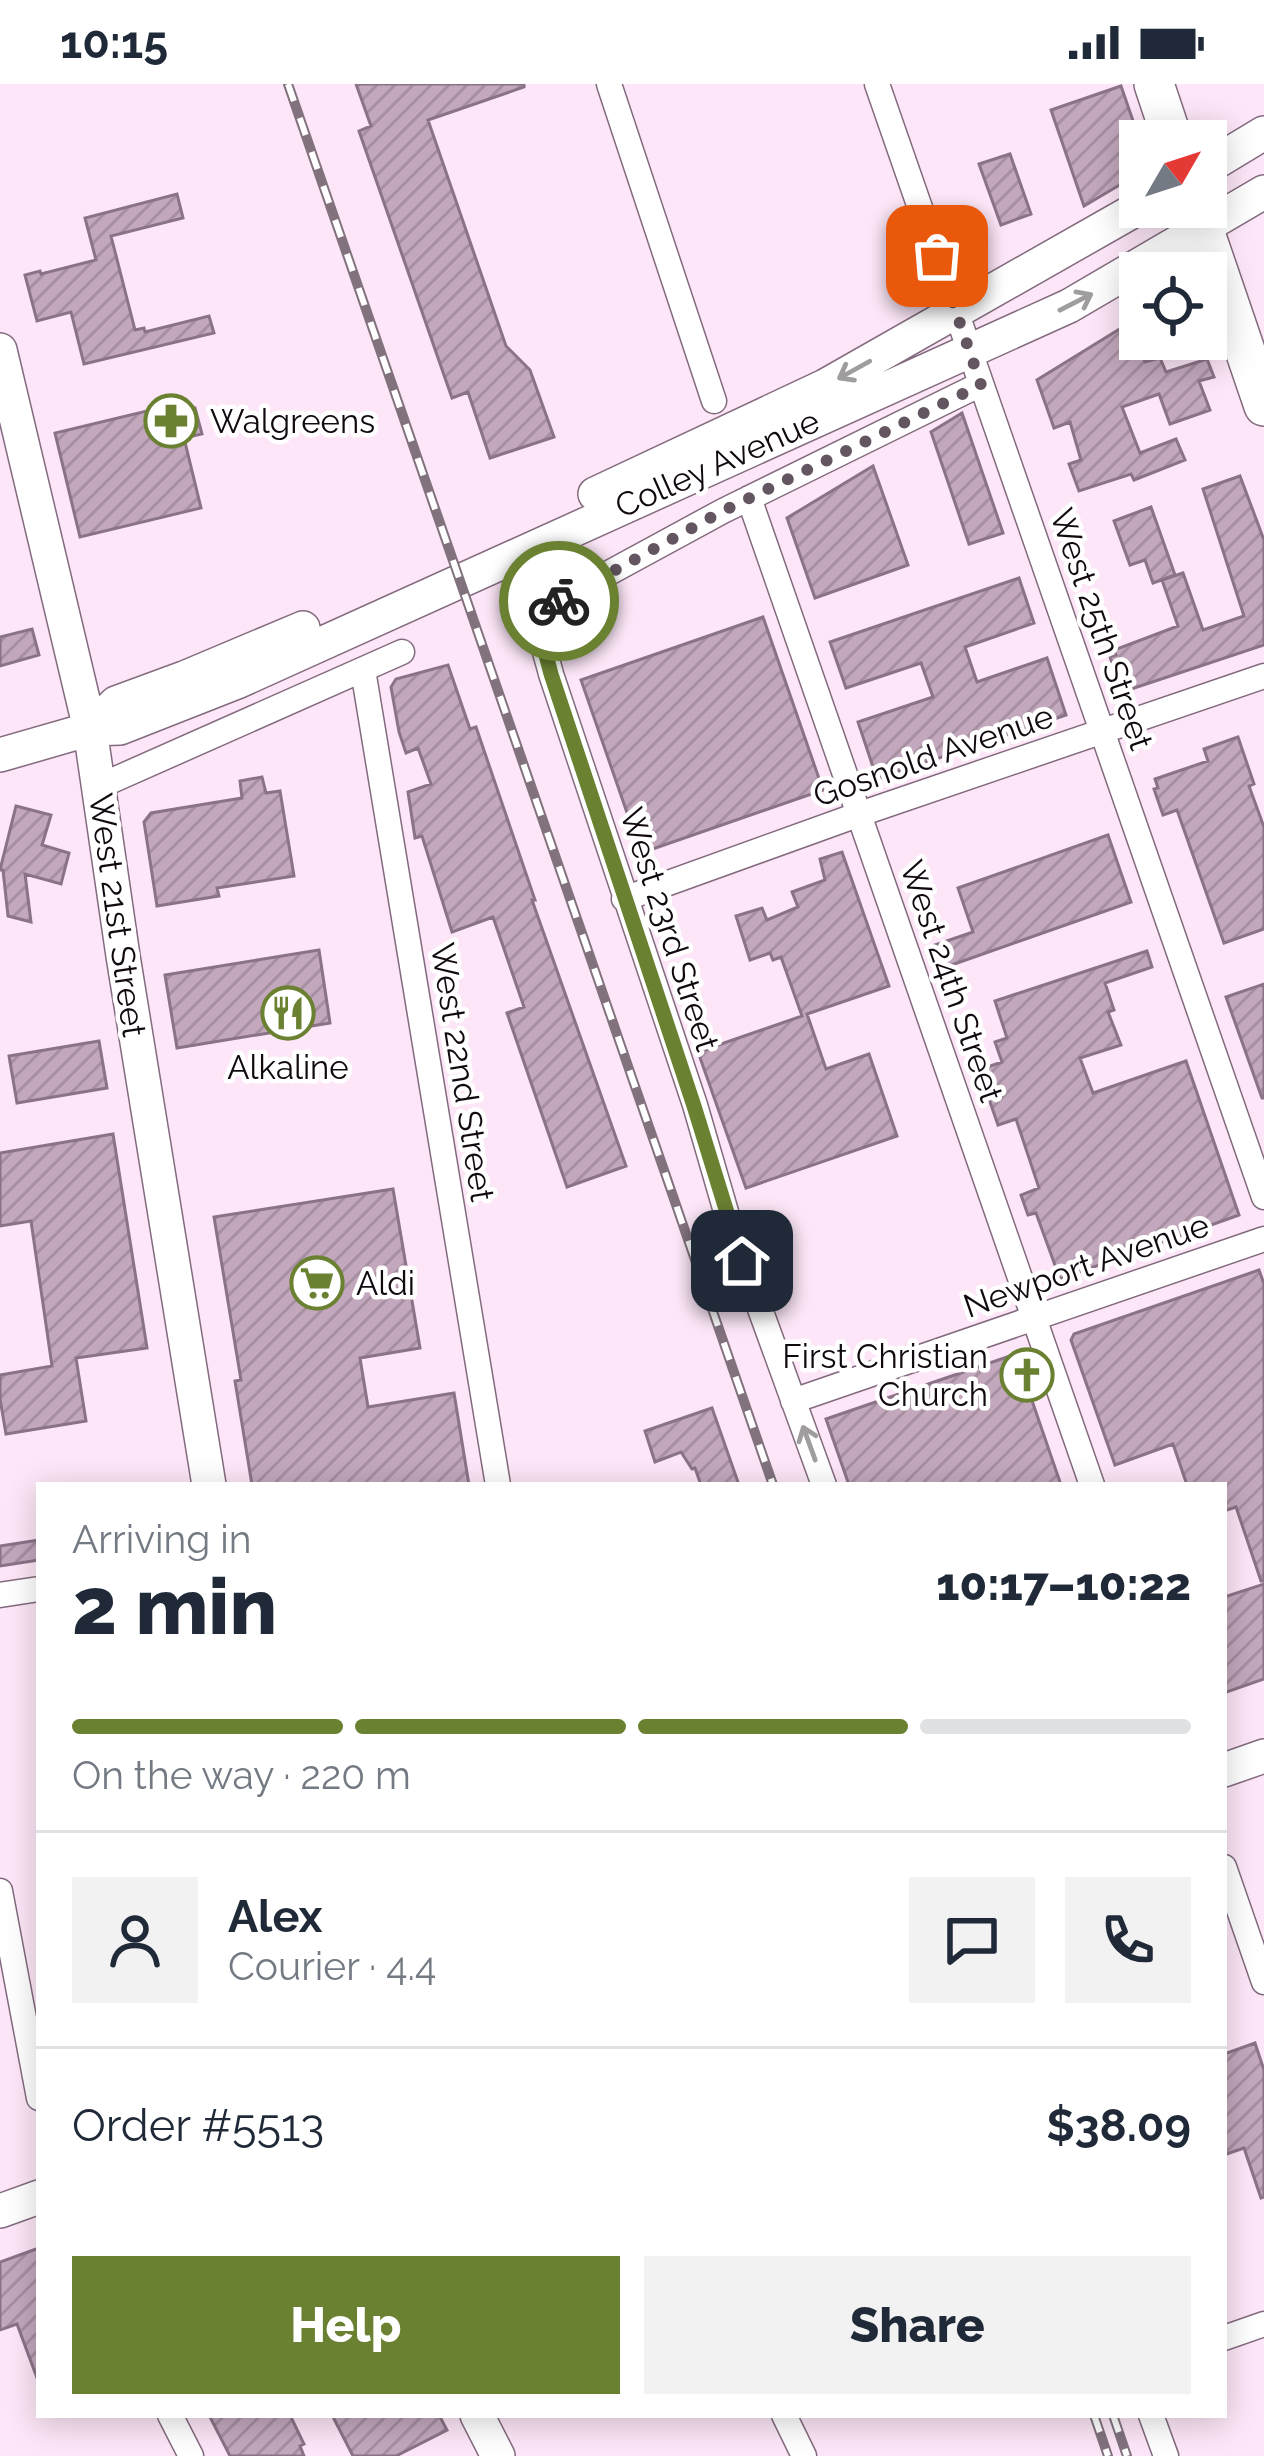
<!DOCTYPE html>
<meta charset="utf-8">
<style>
:root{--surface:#fff;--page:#f2f2f3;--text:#1f2937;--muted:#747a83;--line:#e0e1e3;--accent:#6b8132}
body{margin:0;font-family:Raleway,sans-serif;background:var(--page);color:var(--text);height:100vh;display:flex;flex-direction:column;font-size:45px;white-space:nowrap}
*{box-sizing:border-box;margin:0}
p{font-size:39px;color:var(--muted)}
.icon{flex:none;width:66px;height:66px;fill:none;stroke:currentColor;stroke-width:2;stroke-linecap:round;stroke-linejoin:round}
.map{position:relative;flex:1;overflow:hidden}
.side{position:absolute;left:36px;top:1398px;width:1191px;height:936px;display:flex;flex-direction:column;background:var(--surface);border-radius:0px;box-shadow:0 6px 30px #0003}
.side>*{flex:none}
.needle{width:78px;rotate:51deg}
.controls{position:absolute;left:1119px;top:36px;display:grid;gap:24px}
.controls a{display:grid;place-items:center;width:108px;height:108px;border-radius:0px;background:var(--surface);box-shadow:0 6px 30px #0003;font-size:60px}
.pin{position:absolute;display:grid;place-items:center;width:102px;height:102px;color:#fff;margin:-51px;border-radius:24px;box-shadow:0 6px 18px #0006}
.courier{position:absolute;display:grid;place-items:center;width:120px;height:120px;margin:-60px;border:9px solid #6b8132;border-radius:50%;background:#fff;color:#222;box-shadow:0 3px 15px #0007}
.head em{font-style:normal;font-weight:800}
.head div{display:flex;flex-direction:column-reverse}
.head{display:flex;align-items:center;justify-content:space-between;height:204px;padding:0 36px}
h1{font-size:78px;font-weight:800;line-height:90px}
.bar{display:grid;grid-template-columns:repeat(4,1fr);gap:18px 12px;align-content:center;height:144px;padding:0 36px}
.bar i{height:15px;border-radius:9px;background:var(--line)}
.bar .current{background:var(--accent)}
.bar p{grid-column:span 4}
.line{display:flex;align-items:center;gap:30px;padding:0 36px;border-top:3px solid var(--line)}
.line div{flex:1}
.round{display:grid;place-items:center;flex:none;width:126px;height:126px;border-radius:0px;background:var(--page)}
.action{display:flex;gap:24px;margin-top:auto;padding:24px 36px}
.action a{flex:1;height:138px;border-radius:0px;background:var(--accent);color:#fff;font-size:48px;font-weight:800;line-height:138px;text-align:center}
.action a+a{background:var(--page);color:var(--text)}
.status{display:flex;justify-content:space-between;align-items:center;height:84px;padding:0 60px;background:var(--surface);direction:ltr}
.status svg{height:33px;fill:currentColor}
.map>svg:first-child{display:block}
.building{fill:url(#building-hatch);stroke:#8b7387;stroke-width:3}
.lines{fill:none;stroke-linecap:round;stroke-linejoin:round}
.street-casing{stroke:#836b7f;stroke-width:27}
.secondary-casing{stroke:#836b7f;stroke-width:36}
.primary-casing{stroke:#836b7f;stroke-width:42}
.street{stroke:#fff;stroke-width:24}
.secondary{stroke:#fff;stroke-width:33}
.primary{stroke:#fff;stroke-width:39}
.rail-casing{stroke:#81727e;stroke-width:10}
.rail{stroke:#fff;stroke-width:6;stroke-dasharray:18;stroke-linecap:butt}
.oneway{stroke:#a09d9f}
.done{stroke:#635661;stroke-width:12;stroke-dasharray:0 21.6}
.route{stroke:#6b8132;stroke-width:15}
.labels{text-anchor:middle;stroke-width:9;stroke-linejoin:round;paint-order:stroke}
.poi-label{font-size:33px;fill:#110910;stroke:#fff;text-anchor:start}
.street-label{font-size:33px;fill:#110910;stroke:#fff}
</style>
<div class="status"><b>10:15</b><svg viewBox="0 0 49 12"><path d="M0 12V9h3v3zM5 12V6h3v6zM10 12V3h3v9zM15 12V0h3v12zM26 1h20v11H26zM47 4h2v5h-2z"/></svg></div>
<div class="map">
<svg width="1264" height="2372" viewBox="0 0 1264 2372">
<defs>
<pattern id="building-hatch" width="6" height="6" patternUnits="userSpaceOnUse" patternTransform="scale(3)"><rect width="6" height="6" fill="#c3a8bd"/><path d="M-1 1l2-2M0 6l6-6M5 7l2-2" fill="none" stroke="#a68fa1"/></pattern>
</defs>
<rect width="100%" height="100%" fill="#fce6f7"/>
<!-- building -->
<path class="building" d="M356 0H524V3L428 36 506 262 530 286 554 353 490 374 468 308 452 314 359 47 371 42Z
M1121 2 1140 57V89L1084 122 1051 26Z
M1010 70 1031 130 1001 141 979 80Z
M177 110 183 134 111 152 135 246 144 244 145 248 209 232 214 249 84 280 71 228 37 237 25 191 40 187 41 190 96 176 85 134Z
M1131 238 1145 278 1160 274 1166 288 1207 275 1214 293 1199 297 1210 326 1170 340 1159 310 1122 323 1140 369 1176 355 1185 376 1134 396 1131 390 1079 407 1069 380 1081 376 1070 338 1054 344 1037 296Z
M176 320 178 328 195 324 202 350 184 354 201 424 80 453 55 349Z
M962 329 1003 449 969 460 931 348Z
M873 382 908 481 815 514 787 434Z
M1240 392 1264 456V561L1122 608 1110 573 1116 571 1114 566 1178 542 1162 496 1183 489 1203 546 1244 532 1203 405Z
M1151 423 1175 491 1153 499 1145 476 1130 481 1114 437Z
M1019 494 1034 539 965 563 977 598 1047 574 1066 631 877 695 858 638 933 613 921 579 846 604 830 558Z
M763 533 823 706 641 769 581 596Z
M32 545 39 571 0 582V553Z
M448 581 470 645 476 643 535 816H532L626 1082 567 1103 507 929 524 923 493 833 452 848 422 752 415 754 408 708 431 700 418 664 406 669 399 648 391 603 396 595Z
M1238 653 1254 700 1249 702 1264 743V845L1224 859 1177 726 1163 731 1154 705 1158 704 1155 695 1208 677 1204 665Z
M262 693 266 709 280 707 294 792 217 804 219 812 157 822 144 738 151 729 242 714 240 697Z
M16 722 51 731 42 761 69 769 61 800 25 790 31 838 8 832 3 786H0Z
M1108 751 1131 818 943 884 935 861 973 848 958 804Z
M842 768 889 902 807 930 826 985 869 970 897 1052 746 1104 698 968 802 932 781 873 773 876 770 869 750 876 736 832 762 824 767 836 798 823 792 808 825 796 820 775Z
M319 866 330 939 177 964 165 891Z
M1147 867 1152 883 1105 899 1114 926 1108 928 1121 961 1080 974 1093 1009 1186 977 1239 1131 1060 1195 1036 1129 1028 1131 1021 1111 1039 1104 1016 1035 998 1041 979 986 1002 978 995 958 1007 954 995 917Z
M1264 900V1014H1262L1226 913Z
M99 957 107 1004 17 1019 9 972Z
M113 1050 147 1264 76 1274 86 1337 6 1350 0 1315V1291L52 1282 31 1137 0 1142V1069Z
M393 1105 420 1264 360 1274 368 1323 454 1309 469 1401H252L235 1297 241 1296 214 1133Z
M1259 1186 1264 1200V1497H1261L1236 1423 1224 1427V1401H1187L1173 1360 1115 1381 1071 1256 1074 1250Z
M1016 1270 1061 1401H849L826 1335Z
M712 1324 739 1401H701L695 1384 692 1385 681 1368 655 1378 645 1347Z
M39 1456V1476L0 1482V1462Z
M1264 1500V1595L1224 1609V1513Z
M1255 1959 1264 1986V2113L1261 2114 1244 2064 1224 2071V1970Z
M39 2164V2293L37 2294 17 2240 0 2246V2178Z
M209 2331H290L304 2360 300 2362 304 2372H230Z
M332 2331H439L447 2346 396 2372H353Z"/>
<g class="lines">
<!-- street casing -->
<g class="street-casing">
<path id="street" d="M609 0 714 317
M877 0 1264 1113
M749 414 1092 1401
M363 586 498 1401
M100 702 402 568
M624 815 860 730 1264 592
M793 1317 1264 1155
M824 1401 731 1145 695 1021 551 590C543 558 531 538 561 515L723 427 981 300
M0 1511 39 1505
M1224 1783 1264 1898
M0 1807 39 2014
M1224 2254 1264 2240
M170 2331 191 2372
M784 2331 804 2372
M1151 2331 1166 2372"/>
</g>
<!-- secondary casing -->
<g class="secondary-casing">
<path id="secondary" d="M1206 84 1264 49
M0 266 90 645 123 872 209 1401
M595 410 825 302 1140 123
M90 645 116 619 184 594 303 544
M0 671 90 645 120 644 237 598 1069 222 1264 108
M1224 1686 1264 1672
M0 2127 39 2113
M477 2331 498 2372"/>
</g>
<!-- primary casing -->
<g class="primary-casing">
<path id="primary" d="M1154 0 1173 57
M1196 123 1264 322"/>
</g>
<!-- street -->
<use href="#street" class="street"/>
<!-- secondary -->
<use href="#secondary" class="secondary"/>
<!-- primary -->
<use href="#primary" class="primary"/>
<!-- rail casing -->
<g class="rail-casing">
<path id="rail" d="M288 0 773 1401
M1094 2331 1108 2372
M1113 2331 1127 2372"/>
</g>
<!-- rail -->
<use href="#rail" class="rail"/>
</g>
<!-- one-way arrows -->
<defs><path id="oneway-shaft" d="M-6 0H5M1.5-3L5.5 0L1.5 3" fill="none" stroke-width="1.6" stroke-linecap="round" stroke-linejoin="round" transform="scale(3)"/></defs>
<g class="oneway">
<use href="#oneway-shaft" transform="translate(1076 218) rotate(-27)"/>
<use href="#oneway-shaft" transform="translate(854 286) rotate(151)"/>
<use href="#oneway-shaft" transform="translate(809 1359) rotate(-110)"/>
</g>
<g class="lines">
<!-- done -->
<path class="done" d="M559 517 723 427 981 301 937 172"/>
<!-- route -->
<path class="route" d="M559 517C533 537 544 562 551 590L694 1022 742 1177"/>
</g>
<!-- icons -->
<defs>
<g id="pharmacy-ring" transform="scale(2.7)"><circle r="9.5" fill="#fff" stroke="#6b8132" stroke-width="1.5"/><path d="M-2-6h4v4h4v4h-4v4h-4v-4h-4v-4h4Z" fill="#6b8132"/></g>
<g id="restaurant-ring" transform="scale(2.7)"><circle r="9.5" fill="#fff" stroke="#6b8132" stroke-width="1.5"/><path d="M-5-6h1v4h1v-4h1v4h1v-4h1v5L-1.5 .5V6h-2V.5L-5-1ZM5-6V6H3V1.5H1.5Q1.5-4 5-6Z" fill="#6b8132"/></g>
<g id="supermarket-ring" transform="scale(2.7)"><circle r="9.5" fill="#fff" stroke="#6b8132" stroke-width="1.5"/><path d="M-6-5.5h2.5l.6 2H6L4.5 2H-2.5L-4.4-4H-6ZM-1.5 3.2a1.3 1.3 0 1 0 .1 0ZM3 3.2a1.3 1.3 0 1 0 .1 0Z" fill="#6b8132"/></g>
<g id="church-ring" transform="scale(2.7)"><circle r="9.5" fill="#fff" stroke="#6b8132" stroke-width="1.5"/><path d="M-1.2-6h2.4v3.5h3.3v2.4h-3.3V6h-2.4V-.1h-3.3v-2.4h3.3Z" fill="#6b8132"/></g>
</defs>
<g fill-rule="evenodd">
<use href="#pharmacy-ring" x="171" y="337"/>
<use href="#restaurant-ring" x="288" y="929"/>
<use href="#supermarket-ring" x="317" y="1199"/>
<use href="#church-ring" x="1027" y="1291"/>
</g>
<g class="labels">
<!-- poi labels -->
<g class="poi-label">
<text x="210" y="349">Walgreens</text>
<text x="288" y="995" text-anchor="middle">Alkaline</text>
<text x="356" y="1211">Aldi</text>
<text x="988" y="1284" text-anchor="end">First Christian<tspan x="988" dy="38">Church</tspan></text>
</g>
<!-- street labels -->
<g class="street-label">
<text transform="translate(717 379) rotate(-24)" y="12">Colley Avenue</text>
<text transform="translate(1102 545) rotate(71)" y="12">West 25th Street</text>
<text transform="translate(933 671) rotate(-19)" y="12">Gosnold Avenue</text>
<text transform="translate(118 831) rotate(82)" y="12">West 21st Street</text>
<text transform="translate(670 845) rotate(72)" y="12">West 23rd Street</text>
<text transform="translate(952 897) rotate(71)" y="12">West 24th Street</text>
<text transform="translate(463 988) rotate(81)" y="12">West 22nd Street</text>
<text transform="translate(1086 1181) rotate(-19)" y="12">Newport Avenue</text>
</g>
</g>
</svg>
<div class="controls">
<a><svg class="needle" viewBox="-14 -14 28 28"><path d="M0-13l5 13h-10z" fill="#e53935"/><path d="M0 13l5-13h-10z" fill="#747a83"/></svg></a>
<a><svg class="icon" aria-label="locate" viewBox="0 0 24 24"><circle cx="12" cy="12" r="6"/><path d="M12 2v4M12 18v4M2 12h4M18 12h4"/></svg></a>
</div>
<div class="pin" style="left:937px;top:172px;background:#ea580c"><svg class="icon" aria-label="bag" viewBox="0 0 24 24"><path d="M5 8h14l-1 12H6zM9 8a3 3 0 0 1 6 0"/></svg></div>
<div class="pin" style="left:742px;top:1177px;background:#1f2937"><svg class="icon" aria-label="home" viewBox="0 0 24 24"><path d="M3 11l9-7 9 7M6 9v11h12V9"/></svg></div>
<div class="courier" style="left:559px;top:517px"><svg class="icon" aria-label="bike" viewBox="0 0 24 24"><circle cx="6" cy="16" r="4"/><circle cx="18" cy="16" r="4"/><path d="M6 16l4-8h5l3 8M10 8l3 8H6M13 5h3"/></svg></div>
<section class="side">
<div class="head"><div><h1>2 min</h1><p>Arriving in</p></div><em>10:17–10:22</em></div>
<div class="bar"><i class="current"></i><i class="current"></i><i class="current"></i><i></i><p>On the way · 220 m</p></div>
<div class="line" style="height:216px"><a class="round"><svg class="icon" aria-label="person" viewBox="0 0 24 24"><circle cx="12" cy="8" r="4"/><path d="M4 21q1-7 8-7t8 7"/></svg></a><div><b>Alex</b><p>Courier · 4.4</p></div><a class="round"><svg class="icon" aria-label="chat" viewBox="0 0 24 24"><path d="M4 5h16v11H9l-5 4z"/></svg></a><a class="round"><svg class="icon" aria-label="phone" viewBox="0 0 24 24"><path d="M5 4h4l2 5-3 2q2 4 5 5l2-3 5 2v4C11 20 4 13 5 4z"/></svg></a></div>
<div class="line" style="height:156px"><div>Order #5513</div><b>$38.09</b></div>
<div class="action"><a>Help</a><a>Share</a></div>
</section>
</div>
